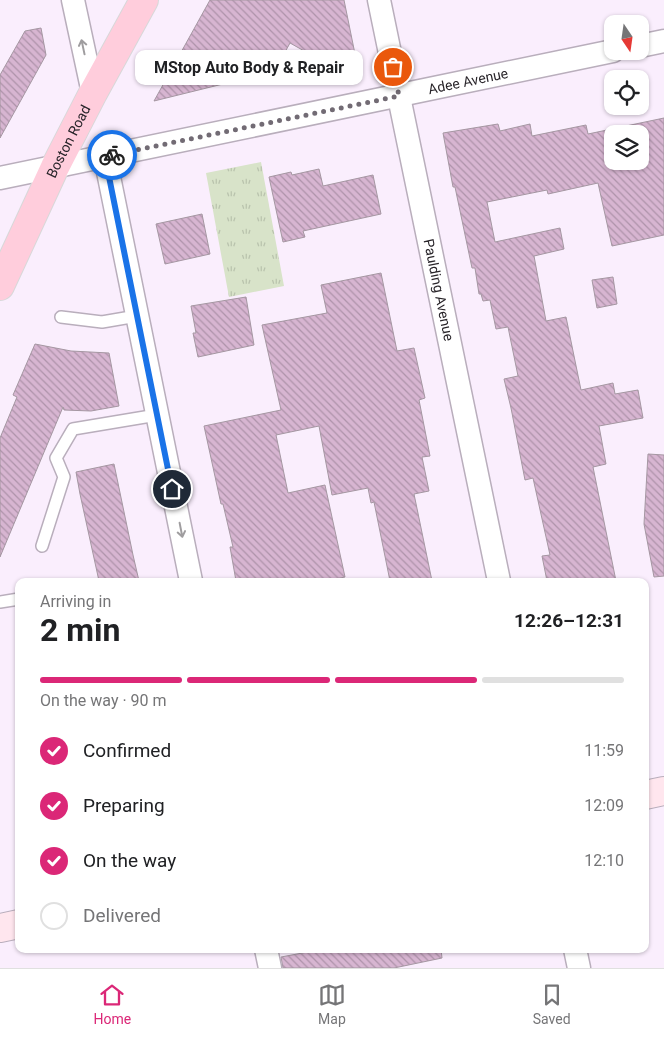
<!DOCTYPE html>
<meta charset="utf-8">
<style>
:root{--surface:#fff;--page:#f2f2f2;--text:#202124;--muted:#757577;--line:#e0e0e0;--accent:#db2777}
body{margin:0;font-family:Roboto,sans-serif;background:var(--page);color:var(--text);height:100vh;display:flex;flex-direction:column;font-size:19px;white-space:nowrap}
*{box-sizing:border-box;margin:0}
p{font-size:16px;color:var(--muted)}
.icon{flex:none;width:28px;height:28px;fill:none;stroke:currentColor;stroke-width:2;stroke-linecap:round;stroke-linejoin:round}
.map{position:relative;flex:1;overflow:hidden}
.details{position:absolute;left:15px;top:578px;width:634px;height:375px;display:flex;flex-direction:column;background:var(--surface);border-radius:10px;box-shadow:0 1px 4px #0004}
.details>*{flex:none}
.needle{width:32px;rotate:167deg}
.fabs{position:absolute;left:604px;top:15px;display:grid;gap:10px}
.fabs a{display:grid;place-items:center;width:45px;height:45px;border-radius:10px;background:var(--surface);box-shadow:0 1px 4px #0004;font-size:25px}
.pin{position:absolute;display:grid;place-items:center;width:42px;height:42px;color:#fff;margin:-21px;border:2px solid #fff;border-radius:50%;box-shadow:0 1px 5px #0007}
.courier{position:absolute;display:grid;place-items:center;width:50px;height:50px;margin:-25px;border:4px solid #1a73e8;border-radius:50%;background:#fff;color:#222;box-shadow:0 1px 6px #0007}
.bubble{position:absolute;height:35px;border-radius:10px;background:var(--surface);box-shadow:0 1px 4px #0004;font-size:16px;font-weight:700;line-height:35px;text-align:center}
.headline em{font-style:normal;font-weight:700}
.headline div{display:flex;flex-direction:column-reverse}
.headline{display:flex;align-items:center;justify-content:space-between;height:85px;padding:0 25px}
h1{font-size:32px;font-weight:700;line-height:38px}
.bar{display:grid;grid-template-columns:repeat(4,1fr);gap:8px 5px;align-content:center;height:60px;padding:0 25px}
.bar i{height:6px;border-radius:4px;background:var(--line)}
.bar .on{background:var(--accent)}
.bar p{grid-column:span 4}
ol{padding:0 25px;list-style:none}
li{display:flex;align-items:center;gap:15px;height:55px}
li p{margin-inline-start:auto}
li .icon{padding:5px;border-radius:50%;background:var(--accent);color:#fff;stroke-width:4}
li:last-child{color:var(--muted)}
li i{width:28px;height:28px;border:2px solid var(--line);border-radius:50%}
.tab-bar{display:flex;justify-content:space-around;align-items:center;height:70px;border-top:1px solid var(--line);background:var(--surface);font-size:14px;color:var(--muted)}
.tab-bar a{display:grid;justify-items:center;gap:2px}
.tab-bar .on{color:var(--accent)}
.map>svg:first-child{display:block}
.grass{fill:url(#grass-tufts)}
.building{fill:url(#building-back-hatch);stroke:#a597a2;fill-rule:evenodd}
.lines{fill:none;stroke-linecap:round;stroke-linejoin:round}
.service-casing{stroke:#b9aebc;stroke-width:14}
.minor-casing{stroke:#b9aebc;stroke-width:25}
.secondary-casing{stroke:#b9aebc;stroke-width:30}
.primary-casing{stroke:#d8d8d9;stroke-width:30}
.service{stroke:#fff;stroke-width:11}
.minor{stroke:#fff;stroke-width:22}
.secondary{stroke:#ffe6ee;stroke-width:28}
.primary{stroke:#ffcddc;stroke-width:28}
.oneway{stroke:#9f9d9f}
.done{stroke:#726b74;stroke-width:5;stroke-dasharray:0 9}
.route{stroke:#1a73e8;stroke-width:6}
.labels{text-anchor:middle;stroke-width:4;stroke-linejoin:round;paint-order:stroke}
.street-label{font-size:14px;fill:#29252a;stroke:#faeefd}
</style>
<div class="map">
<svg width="664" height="968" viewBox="0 0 664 968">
<defs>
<pattern id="grass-tufts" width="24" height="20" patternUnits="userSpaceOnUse" patternTransform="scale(1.25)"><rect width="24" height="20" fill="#d8e3c9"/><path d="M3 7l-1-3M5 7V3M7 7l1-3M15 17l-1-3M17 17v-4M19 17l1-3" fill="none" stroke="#b9c3ad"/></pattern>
<pattern id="building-back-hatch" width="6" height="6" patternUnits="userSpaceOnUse" patternTransform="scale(1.25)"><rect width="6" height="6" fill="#d7b5d1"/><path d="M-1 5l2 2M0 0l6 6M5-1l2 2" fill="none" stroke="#ae93aa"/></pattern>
</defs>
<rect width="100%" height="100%" fill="#faeefd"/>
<!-- grass -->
<path class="grass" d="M261 162 284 286 229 297 206 173Z"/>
<!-- building -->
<path class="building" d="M210 0H344L355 54 322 61 290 43 274 72 251 77 249 80 231 82 154 101Z
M41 28 46 55 0 138V75L25 31Z
M664 118V235L612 246 598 183 548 194 547 190 487 202 495 242 560 228 564 249 534 256 546 321 566 317 581 390 613 383 615 394 638 390 643 418 599 426 606 464 593 467 616 581H547L542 556 550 555 533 478 525 480 511 408 504 379 518 376 508 327 496 329 490 300 483 301 481 294H479L475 268H472L455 187H453L443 133 498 124 500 131 530 124 532 136 586 125 588 134ZM612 134H640V161H612Z
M319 169 323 186 373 175 381 214 303 231 305 237 283 242 269 177 291 172 292 175Z
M202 214 210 254 165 264 156 224Z
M381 273 397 351 414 348 425 398 419 400 430 456 422 457 429 491 414 494 432 581H390L374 502 371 503 368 488 332 495 319 426 276 435 288 493 325 485 345 577 326 581H236L230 547H233L223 504H221L204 426 281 410 262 325 327 313 321 285Z
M613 277 617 304 597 308 592 280Z
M246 297 254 345 198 357 193 333H196L191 306Z
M35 344 71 351 109 353 119 406 91 411 64 410 63 407 0 557V438L17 397 13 395Z
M648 454 664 455V576L654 577 644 524Z
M114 464 133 555 139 581H99L80 494 76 472Z
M324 949H441L442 958 394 968H283L281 957Z"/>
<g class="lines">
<!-- service casing -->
<g class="service-casing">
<path id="service" d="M61 317 102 322 137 316
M42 546 64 477 56 458 73 429 157 415
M0 602 19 599"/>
</g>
<!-- minor casing -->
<g class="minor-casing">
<g id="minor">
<path d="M73 0 93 93"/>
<path id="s1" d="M379 0 499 581"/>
<path d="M640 46 664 41"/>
<path d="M105 157 191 581"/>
<path id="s2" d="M0 178 613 51"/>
<path d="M266 949 270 968"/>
<path d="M575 949 579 968"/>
</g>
</g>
<!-- secondary casing -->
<g class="secondary-casing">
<path id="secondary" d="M645 795 664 791
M0 928 19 924"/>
</g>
<!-- primary casing -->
<g class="primary-casing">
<g id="primary">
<path id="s3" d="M0 286 55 167 93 93 144 0"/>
</g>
</g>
<!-- service -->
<use href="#service" class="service"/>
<!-- minor -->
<use href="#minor" class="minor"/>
<!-- secondary -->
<use href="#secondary" class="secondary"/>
<!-- primary -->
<use href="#primary" class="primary"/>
</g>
<!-- one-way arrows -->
<defs><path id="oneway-shaft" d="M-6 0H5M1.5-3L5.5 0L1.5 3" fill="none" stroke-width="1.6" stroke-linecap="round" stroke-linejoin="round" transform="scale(1.25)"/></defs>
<g class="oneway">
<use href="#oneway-shaft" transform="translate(83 47) rotate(-102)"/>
<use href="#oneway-shaft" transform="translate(181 530) rotate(79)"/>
</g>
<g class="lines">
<!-- done -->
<path class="done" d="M112 155 399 96 393 67"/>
<!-- route -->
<path class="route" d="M112 155 105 157 172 489"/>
</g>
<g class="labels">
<!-- street labels -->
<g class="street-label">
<text dy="5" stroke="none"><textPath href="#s2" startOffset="478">Adee Avenue</textPath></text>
<text dy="5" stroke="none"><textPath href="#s3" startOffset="160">Boston Road</textPath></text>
<text dy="5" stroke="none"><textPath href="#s1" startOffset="296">Paulding Avenue</textPath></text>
</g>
</g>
</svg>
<div class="fabs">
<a><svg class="needle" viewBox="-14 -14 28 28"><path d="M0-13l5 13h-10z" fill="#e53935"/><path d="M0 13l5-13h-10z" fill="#757577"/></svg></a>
<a><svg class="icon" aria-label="locate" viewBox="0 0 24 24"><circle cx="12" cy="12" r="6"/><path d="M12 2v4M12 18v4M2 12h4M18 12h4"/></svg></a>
<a><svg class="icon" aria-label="layers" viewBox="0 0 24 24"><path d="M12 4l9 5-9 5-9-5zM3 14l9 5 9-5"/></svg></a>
</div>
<div class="pin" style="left:393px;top:67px;background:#ea580c"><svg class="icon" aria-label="bag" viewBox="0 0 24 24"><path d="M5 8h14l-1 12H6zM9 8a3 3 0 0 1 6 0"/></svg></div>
<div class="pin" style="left:172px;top:489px;background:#1f2937"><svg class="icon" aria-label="home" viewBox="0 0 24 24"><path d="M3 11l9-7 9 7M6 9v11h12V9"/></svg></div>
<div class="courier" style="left:112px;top:155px"><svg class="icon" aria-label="bike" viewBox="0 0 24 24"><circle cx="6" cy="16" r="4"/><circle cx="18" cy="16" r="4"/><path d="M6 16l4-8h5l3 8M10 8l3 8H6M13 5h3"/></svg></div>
<div class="bubble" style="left:135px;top:50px;width:228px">MStop Auto Body &amp; Repair</div>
<section class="details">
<div class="headline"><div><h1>2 min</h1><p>Arriving in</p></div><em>12:26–12:31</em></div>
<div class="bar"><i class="on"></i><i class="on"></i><i class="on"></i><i></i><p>On the way · 90 m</p></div>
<ol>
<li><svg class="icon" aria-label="check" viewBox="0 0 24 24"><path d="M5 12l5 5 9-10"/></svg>Confirmed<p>11:59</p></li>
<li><svg class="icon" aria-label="check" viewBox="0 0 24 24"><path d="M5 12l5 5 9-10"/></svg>Preparing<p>12:09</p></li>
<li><svg class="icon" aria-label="check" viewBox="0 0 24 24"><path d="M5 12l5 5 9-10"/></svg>On the way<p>12:10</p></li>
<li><i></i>Delivered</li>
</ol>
</section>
</div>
<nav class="tab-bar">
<a class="on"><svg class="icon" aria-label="home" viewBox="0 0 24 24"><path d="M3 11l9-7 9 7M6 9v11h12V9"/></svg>Home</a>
<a><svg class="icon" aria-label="map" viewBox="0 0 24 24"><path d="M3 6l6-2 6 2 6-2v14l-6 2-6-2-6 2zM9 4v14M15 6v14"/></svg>Map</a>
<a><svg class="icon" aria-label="saved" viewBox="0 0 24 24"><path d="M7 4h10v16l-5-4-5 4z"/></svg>Saved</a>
</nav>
